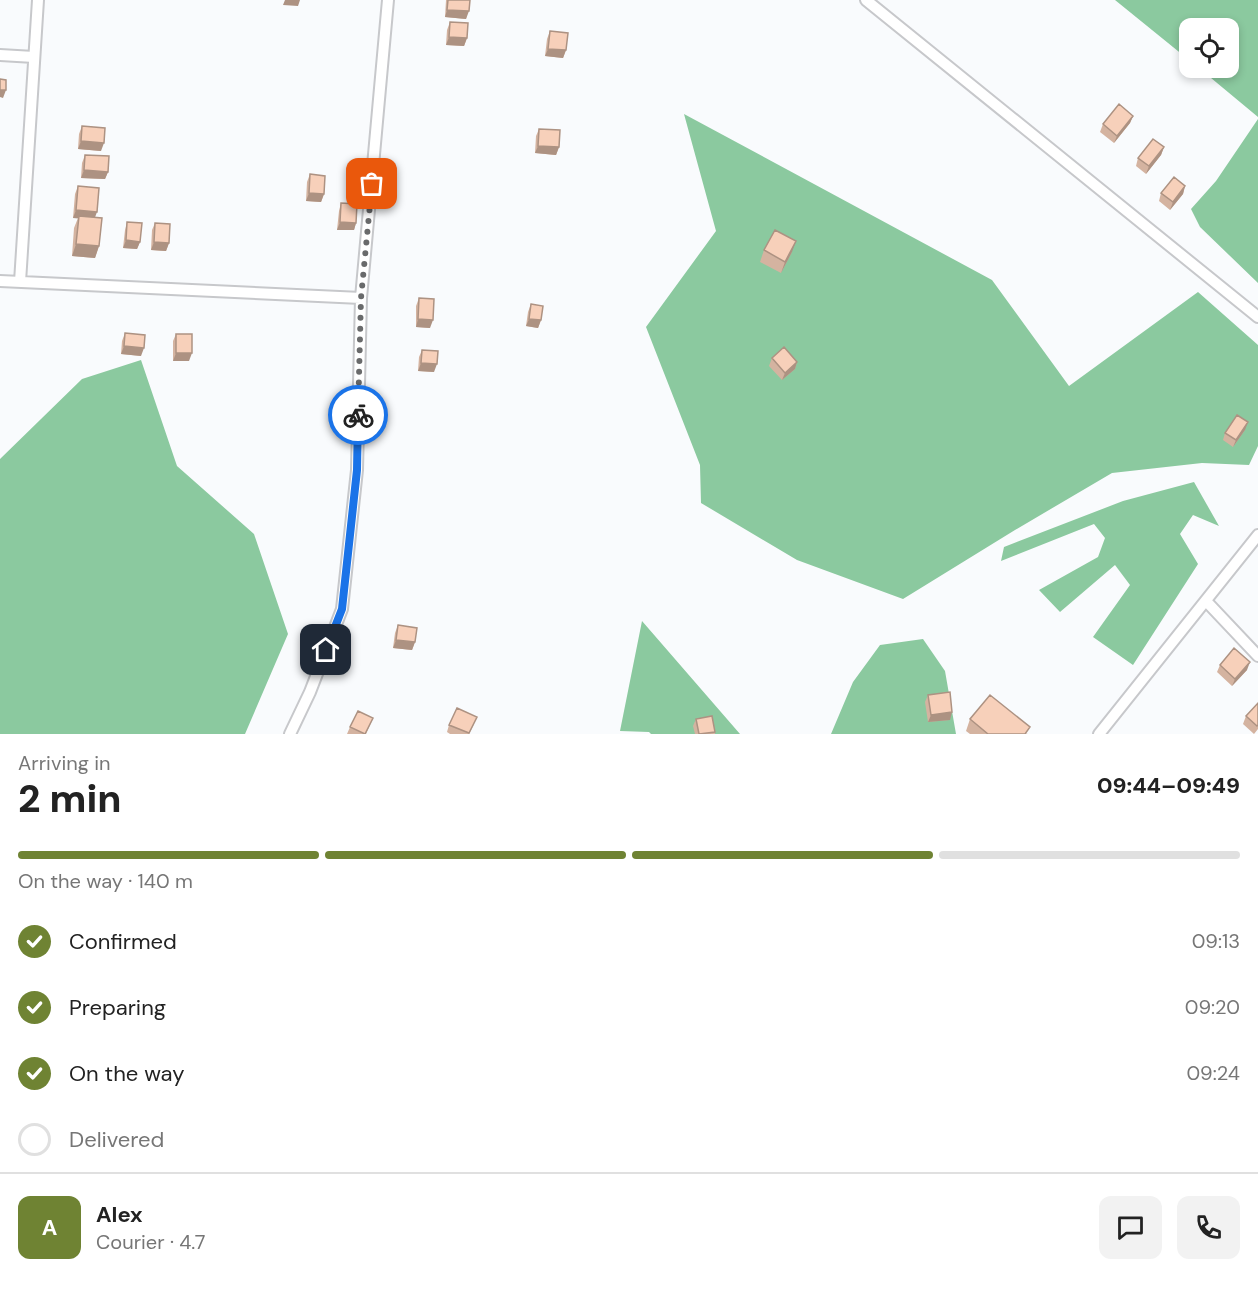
<!DOCTYPE html>
<meta charset="utf-8">
<style>
:root{--surface:#fff;--page:#f2f2f2;--text:#222;--muted:#767676;--line:#e0e0e0;--accent:#6f8333}
body{margin:0;font-family:"DM Sans",sans-serif;background:var(--page);color:var(--text);height:100vh;display:flex;flex-direction:column;font-size:22px;white-space:nowrap}
*{box-sizing:border-box;margin:0}
p{font-size:20px;color:var(--muted)}
.icon{flex:none;width:33px;height:33px;fill:none;stroke:currentColor;stroke-width:2;stroke-linecap:round;stroke-linejoin:round}
.map{position:relative;height:734px;overflow:hidden}
.details{display:flex;flex-direction:column;background:var(--surface);flex:1}
.details>*{flex:none}
.controls{position:absolute;left:1179px;top:18px;display:grid;gap:12px}
.controls a{display:grid;place-items:center;width:60px;height:60px;border-radius:12px;background:var(--surface);box-shadow:0 3px 9px #0003;font-size:30px}
.pin{position:absolute;display:grid;place-items:center;width:51px;height:51px;color:#fff;margin:-26px;border-radius:12px;box-shadow:0 3px 9px #0006}
.courier{position:absolute;display:grid;place-items:center;width:60px;height:60px;margin:-30px;border:4px solid #1a73e8;border-radius:50%;background:#fff;color:#222;box-shadow:0 2px 8px #0007}
.headline em{font-style:normal;font-weight:800}
.headline div{display:flex;flex-direction:column-reverse}
.headline{display:flex;align-items:center;justify-content:space-between;height:102px;padding:0 18px}
h1{font-size:39px;font-weight:800;line-height:45px}
.bar{display:grid;grid-template-columns:repeat(4,1fr);gap:9px 6px;align-content:center;height:72px;padding:0 18px}
.bar i{height:8px;border-radius:4px;background:var(--line)}
.bar .current{background:var(--accent)}
.bar p{grid-column:span 4}
.line{display:flex;align-items:center;gap:15px;padding:0 18px;border-top:2px solid var(--line)}
.line div{flex:1}
.round{display:grid;place-items:center;flex:none;width:63px;height:63px;border-radius:12px;background:var(--page)}
ol{padding:0 18px;list-style:none}
li{display:flex;align-items:center;gap:18px;height:66px}
li p{margin-inline-start:auto}
li .icon{padding:6px;border-radius:50%;background:var(--accent);color:#fff;stroke-width:4}
li:last-child{color:var(--muted)}
li i{width:33px;height:33px;border:3px solid var(--line);border-radius:50%}
.map>svg:first-child{display:block}
.forest{fill:#8bc99f}
.lines{fill:none;stroke-linecap:round;stroke-linejoin:round}
.minor-casing{stroke:#c7c8cb;stroke-width:14}
.minor{stroke:#fff;stroke-width:10}
.wall{fill:#d4b3a0}
.shaded-wall{fill:#ad9282}
.building{fill:#f7d0ba;stroke:#ad9282;stroke-width:1.5}
.done{stroke:#696a6b;stroke-width:6;stroke-dasharray:0 10.8}
.route{stroke:#1a73e8;stroke-width:8}
</style>
<div class="map">
<svg width="1258" height="734" viewBox="0 0 1258 734">
<rect width="100%" height="100%" fill="#f9fbfd"/>
<!-- forest -->
<path class="forest" d="M1115 0H1258V117L1199 68H1228V28H1190L1189 60Z
M684 114 992 280 1069 386 1198 292 1258 345V446L1249 465 1202 463 1112 473 1015 530 903 599 797 560 701 503 700 465 646 327 716 231Z
M1258 119V283L1200 227 1191 209 1216 181Z
M141 360 177 466 254 534 288 634 245 734H0V459L82 379Z
M1194 482 1219 526 1193 515 1180 534 1198 564 1133 665 1093 637 1130 585 1115 565 1060 612 1039 590 1098 557 1105 538 1094 524 1001 561 1004 547 1123 501Z
M642 621 740 734H651L649 732 620 731Z
M923 639 945 671 956 734H831L853 682 880 645Z"/>
<g class="lines">
<!-- minor casing -->
<g class="minor-casing">
<path id="minor" d="M866 0 1258 317
M0 55 34 57
M0 281 361 298
M20 282 38 0
M1206 601 1258 656
M290 734 310 692 342 609 357 470 361 298 388 0
M1099 734 1258 535"/>
</g>
<!-- minor -->
<use href="#minor" class="minor"/>
</g>
<!-- wall -->
<path class="wall" d="M446 0H470L466 19 445 17Z
M450 22 467 38 464 46 446 45 447 30Z
M550 31 566 50 563 58 545 56 547 39Z
M1133 116 1130 123 1114 143 1100 132 1103 124Z
M82 126 101 151 78 149 79 134Z
M539 129 559 147 556 155 535 153 536 136Z
M1164 147 1161 155 1146 174 1136 166 1138 158Z
M85 155 108 172 105 179 81 178 82 163Z
M310 174 324 194 321 202 306 201 307 182Z
M78 186 95 218 99 246 95 258 72 256 74 228 78 218H73L75 194Z
M1185 186 1183 194 1170 210 1159 201 1161 193Z
M341 203 356 223 354 230H337L339 211Z
M127 222 140 242 137 249 123 248 125 230Z
M155 223 169 243 166 251 151 250 152 230Z
M764 250 792 252 781 273 760 262Z
M419 298 430 328 416 327V306Z
M531 304 541 320 538 328 526 326 528 312Z
M125 333 141 356 121 354 122 341Z
M176 334 189 361H173V341Z
M422 350 434 372 418 371 419 357Z
M772 358 797 362 795 369 782 380 769 366Z
M1245 430 1233 447 1223 440 1225 433Z
M398 625 415 642 412 650 393 648 395 633Z
M1220 665 1247 670 1232 686 1217 672Z
M928 695 950 720 928 722 925 702Z
M1258 703V729L1254 734 1243 724 1246 716Z
M373 718 366 734H347L350 727Z
M696 719 715 732V734H695L693 726Z
M970 719 1028 734H970L966 731Z
M474 724 469 734H450L447 732 449 725Z"/>
<!-- shaded-wall -->
<path class="shaded-wall" d="M285 0H300L298 6 283 5Z
M447 10 469 11 466 19 445 17Z
M449 37 467 38 464 46 446 45Z
M548 49 566 50 563 58 545 56Z
M0 90H6L3 98 0 97Z
M1133 116 1130 123 1114 143 1117 136Z
M81 141 104 143 101 151 78 149Z
M538 146 559 147 556 155 535 153Z
M1164 147 1161 155 1146 174 1149 166Z
M84 170 108 172 105 179 81 178Z
M1185 186 1183 194 1170 210 1173 202Z
M309 193 324 194 321 202 306 201Z
M76 210 97 212 94 220 73 218Z
M340 222 356 223 354 230H337Z
M126 240 140 242 137 249 123 248Z
M796 241 792 252 781 273 785 262Z
M154 242 169 243 166 251 151 250Z
M76 244 99 246 95 258 72 256Z
M418 319 433 320 430 328 416 327Z
M529 319 541 320 538 328 526 326Z
M124 346 144 348 141 356 121 354Z
M176 353H192L189 361H173Z
M797 362 795 369 782 380 785 373Z
M421 363 437 364 434 372 418 371Z
M1248 422 1245 430 1233 447 1236 440Z
M396 640 415 642 412 650 393 648Z
M1250 662 1247 670 1232 686 1235 679Z
M952 712 950 720 928 722 931 715Z"/>
<!-- building -->
<path class="building" d="M448 0H470L469 11 447 10Z
M450 22 468 23 467 38 449 37Z
M550 31 568 33 566 50 548 49Z
M0 79 6 80V90H0Z
M1119 104 1133 116 1117 136 1103 124Z
M82 126 105 128 104 143 81 141Z
M539 129 560 130 559 147 538 146Z
M1153 139 1164 147 1149 166 1138 158Z
M85 155 109 156 108 172 84 170Z
M310 174 325 176 324 194 309 193Z
M1174 177 1185 186 1173 202 1161 193Z
M78 186 99 188 97 212 76 210Z
M341 203 357 204 356 223 340 222Z
M79 216 102 218 99 246 76 244Z
M127 222 142 223 140 242 126 240Z
M155 223 170 224 169 243 154 242Z
M775 230 796 241 785 262 764 250Z
M419 298 434 299 433 320 418 319Z
M531 304 543 306 541 320 529 319Z
M125 333 145 335 144 348 124 346Z
M176 334H192V353H176Z
M784 347 797 362 785 373 772 358Z
M422 350 438 351 437 364 421 363Z
M1237 415 1248 422 1236 440 1225 433Z
M398 625 417 628 415 642 396 640Z
M1234 648 1250 662 1235 679 1220 665Z
M950 692 952 712 931 715 928 695Z
M990 695 1030 727 1025 734H988L970 719Z
M1258 703V725L1257 726 1246 716Z
M457 708 477 717 469 733 449 725Z
M358 711 373 718 365 734 350 727Z
M712 716 715 732 699 734 696 719Z"/>
<g class="lines">
<!-- done -->
<path class="done" d="M358 415 361 298 372 184"/>
<!-- route -->
<path class="route" d="M326 650 342 609 357 470 358 415"/>
</g>
</svg>
<div class="controls">
<a><svg class="icon" aria-label="locate" viewBox="0 0 24 24"><circle cx="12" cy="12" r="6"/><path d="M12 2v4M12 18v4M2 12h4M18 12h4"/></svg></a>
</div>
<div class="pin" style="left:372px;top:184px;background:#ea580c"><svg class="icon" aria-label="bag" viewBox="0 0 24 24"><path d="M5 8h14l-1 12H6zM9 8a3 3 0 0 1 6 0"/></svg></div>
<div class="pin" style="left:326px;top:650px;background:#1f2937"><svg class="icon" aria-label="home" viewBox="0 0 24 24"><path d="M3 11l9-7 9 7M6 9v11h12V9"/></svg></div>
<div class="courier" style="left:358px;top:415px"><svg class="icon" aria-label="bike" viewBox="0 0 24 24"><circle cx="6" cy="16" r="4"/><circle cx="18" cy="16" r="4"/><path d="M6 16l4-8h5l3 8M10 8l3 8H6M13 5h3"/></svg></div>
</div>
<section class="details">
<div class="headline"><div><h1>2 min</h1><p>Arriving in</p></div><em>09:44–09:49</em></div>
<div class="bar"><i class="current"></i><i class="current"></i><i class="current"></i><i></i><p>On the way · 140 m</p></div>
<ol>
<li><svg class="icon" aria-label="check" viewBox="0 0 24 24"><path d="M5 12l5 5 9-10"/></svg>Confirmed<p>09:13</p></li>
<li><svg class="icon" aria-label="check" viewBox="0 0 24 24"><path d="M5 12l5 5 9-10"/></svg>Preparing<p>09:20</p></li>
<li><svg class="icon" aria-label="check" viewBox="0 0 24 24"><path d="M5 12l5 5 9-10"/></svg>On the way<p>09:24</p></li>
<li><i></i>Delivered</li>
</ol>
<div class="line" style="height:108px"><b class="round" style="background:var(--accent);color:#fff">A</b><div><b>Alex</b><p>Courier · 4.7</p></div><a class="round"><svg class="icon" aria-label="chat" viewBox="0 0 24 24"><path d="M4 5h16v11H9l-5 4z"/></svg></a><a class="round"><svg class="icon" aria-label="phone" viewBox="0 0 24 24"><path d="M5 4h4l2 5-3 2q2 4 5 5l2-3 5 2v4C11 20 4 13 5 4z"/></svg></a></div>
</section>
